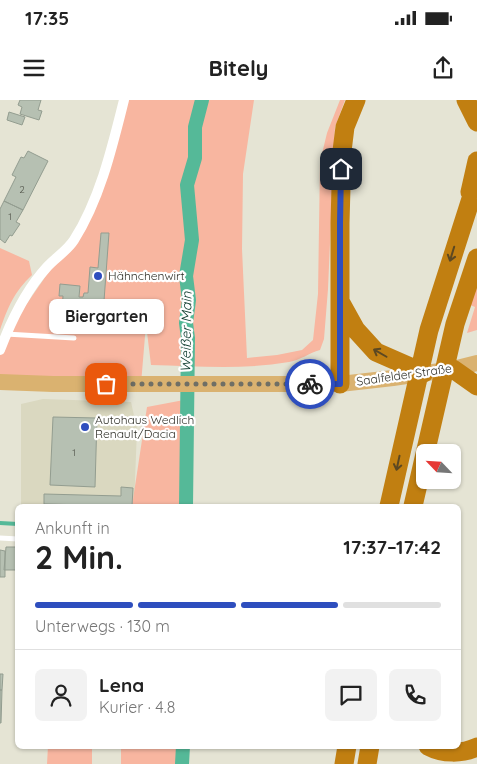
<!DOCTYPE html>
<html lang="de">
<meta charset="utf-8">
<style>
:root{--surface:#fff;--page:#f2f2f2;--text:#222;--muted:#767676;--line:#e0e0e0;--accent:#2e4ebe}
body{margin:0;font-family:Quicksand,sans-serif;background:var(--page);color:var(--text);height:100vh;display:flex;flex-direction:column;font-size:19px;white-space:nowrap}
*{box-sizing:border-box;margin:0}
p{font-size:16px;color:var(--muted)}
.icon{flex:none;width:28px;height:28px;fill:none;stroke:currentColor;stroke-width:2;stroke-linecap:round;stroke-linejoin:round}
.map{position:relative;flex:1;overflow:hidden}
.side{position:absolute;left:15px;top:404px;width:446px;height:245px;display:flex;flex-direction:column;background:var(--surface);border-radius:8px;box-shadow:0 1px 4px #0004}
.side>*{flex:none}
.needle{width:32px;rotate:295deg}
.tools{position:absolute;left:416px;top:344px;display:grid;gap:10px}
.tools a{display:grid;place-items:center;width:45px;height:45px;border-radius:8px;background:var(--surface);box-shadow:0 1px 4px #0004;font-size:25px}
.pin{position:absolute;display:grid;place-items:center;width:42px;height:42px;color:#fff;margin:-21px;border-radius:10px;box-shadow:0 2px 8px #0006}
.courier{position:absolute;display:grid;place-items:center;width:50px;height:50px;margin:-25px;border:4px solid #2e4ebe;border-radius:50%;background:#fff;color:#222;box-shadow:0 1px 6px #0007}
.bubble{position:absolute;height:35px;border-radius:8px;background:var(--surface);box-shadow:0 1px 4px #0004;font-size:16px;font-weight:700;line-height:35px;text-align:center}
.summary em{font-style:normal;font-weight:700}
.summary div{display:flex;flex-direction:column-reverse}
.summary{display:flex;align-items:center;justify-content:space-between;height:85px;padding:0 20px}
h1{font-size:32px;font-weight:700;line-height:38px}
.bar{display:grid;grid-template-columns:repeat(4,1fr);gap:8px 5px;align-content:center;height:60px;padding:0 20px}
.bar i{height:6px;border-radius:4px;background:var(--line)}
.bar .selected{background:var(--accent)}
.bar p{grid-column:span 4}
.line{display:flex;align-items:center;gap:12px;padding:0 20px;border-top:1px solid var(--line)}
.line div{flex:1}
.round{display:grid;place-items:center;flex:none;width:52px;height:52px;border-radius:8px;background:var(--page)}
.status{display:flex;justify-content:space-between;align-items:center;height:35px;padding:0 25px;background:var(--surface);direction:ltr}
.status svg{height:14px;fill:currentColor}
header{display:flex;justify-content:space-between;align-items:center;height:65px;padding:0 20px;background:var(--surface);font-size:22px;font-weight:700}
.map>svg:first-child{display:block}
.built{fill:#dad8c0}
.green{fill:#f8b6a0}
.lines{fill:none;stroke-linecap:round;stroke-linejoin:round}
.stream{stroke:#55b998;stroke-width:4}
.canal{stroke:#55b998;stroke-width:14}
.building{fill:#b6c0b2;stroke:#939d90}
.lane{stroke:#fff;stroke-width:5}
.street{stroke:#fff;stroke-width:10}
.primary{stroke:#dab270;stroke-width:16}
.highway{stroke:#c17f11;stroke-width:19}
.oneway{stroke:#5c4822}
.done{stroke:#6f6f65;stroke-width:5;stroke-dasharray:0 9}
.route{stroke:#2e4ebe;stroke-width:6}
.poi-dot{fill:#2e4ebe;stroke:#fff;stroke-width:2}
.labels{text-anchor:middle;stroke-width:4.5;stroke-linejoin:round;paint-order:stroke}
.number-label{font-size:10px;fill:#52544b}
.poi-label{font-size:12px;fill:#303029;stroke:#fff;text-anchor:start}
.street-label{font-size:12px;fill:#303029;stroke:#fff}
.water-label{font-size:14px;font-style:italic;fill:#083729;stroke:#fff}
</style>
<div class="status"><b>17:35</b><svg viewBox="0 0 49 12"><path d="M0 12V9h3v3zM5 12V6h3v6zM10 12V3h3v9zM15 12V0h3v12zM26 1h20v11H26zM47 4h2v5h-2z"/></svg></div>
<header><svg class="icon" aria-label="menu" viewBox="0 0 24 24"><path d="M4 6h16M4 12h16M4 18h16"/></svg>Bitely<svg class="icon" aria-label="share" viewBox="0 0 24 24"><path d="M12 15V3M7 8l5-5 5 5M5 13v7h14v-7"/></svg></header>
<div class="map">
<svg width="477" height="664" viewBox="0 0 477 664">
<rect width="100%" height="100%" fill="#e5e4d4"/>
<!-- built -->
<path class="built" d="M43 299 131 302 137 329 134 406H21V304Z"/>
<!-- green -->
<path class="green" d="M126 0H254L243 74 242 149 247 258 277 255 302 250 313 240 318 194 320 62 327 33 340 0H345L335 27 328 189 324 239 320 250C309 253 301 260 289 262 243 270 196 266 151 265L146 224 141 284 0 282V255L6 234 92 109Z
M0 148 29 161 32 175C14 192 8 207 0 230Z
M477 184V230L467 233 475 207 470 205Z
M184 300 183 406H132L147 307Z
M48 646H92V664H47Z
M121 646H180L179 664H121Z"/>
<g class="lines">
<!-- stream -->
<path class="stream" d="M0 423 18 424"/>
<!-- canal -->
<path class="canal" d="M186 406 188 238 186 223 189 200 186 176 192 140 187 85 195 58V27L202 0
M182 664 183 646"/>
</g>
<!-- building -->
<path class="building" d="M20 0H41L38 10 42 11 39 20 20 14 22 7 18 5Z
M9 12 25 17 22 25 7 20Z
M28 51 48 61 23 110 4 101 16 77 12 75 21 57 24 58Z
M4 101 23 110 16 122 20 124 12 136 10 135 5 143 0 139V109Z
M101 133H109L102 228 87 226V231L61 229 63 196H59L60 184 80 186 79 197H83L84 193H88L90 167 98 168Z
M53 317 97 318 95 387 50 385Z
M121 387 133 388 132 406 44 404V394L121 396Z
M6 447H18V470H4Z
M0 450 5 451V477H0Z
M0 574H3L2 590H0Z
M0 590H2L1 623H0Z"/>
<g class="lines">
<!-- lane -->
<path class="lane" d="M6 234 74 238
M0 438 18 439"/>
<!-- street -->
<path class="street" d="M0 250C11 221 25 191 47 167 55 158 67 151 74 140 100 99 112 48 124 0"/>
<!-- primary -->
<path class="primary" d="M0 282 53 284H340L393 278 453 269 477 263"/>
<!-- highway -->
<path class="highway" d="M466 0 477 22
M470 92 477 61
M341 203 356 230 376 252 424 273
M453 269 477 286
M340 284V123L342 51 345 27 356 0
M389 406 429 230 477 80
M413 406 455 224 477 158
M428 646C443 654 462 654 477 647
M344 664 347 646
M367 664 370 646"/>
</g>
<!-- one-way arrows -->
<defs><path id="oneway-shaft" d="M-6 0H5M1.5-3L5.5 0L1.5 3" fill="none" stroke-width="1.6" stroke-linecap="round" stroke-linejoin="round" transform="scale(1.25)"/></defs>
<g class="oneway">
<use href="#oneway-shaft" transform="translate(452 154) rotate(107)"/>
<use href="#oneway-shaft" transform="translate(380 253) rotate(-150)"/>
<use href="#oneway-shaft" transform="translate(398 363) rotate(102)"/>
</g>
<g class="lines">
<!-- done -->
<path class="done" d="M106 284H310"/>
<!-- route -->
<path class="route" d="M310 284H340V123L341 69"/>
</g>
<!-- markers -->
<g class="poi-dot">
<circle cx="98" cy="176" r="5"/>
<circle cx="85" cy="327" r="5"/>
</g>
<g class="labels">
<!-- number labels -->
<g class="number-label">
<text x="22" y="93">2</text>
<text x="10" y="120">1</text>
<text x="74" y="356">1</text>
</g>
<!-- poi labels -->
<g class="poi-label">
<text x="108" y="180">Hähnchenwirt</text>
<text x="95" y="324">Autohaus Wedlich<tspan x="95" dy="14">Renault/Dacia</tspan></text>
</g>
<!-- street labels -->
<g class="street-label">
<text transform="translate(404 275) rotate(-8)" y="4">Saalfelder Straße</text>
</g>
<!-- water labels -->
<g class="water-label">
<text transform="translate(186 232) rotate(-89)" y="5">Weißer Main</text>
</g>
</g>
</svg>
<div class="tools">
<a><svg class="needle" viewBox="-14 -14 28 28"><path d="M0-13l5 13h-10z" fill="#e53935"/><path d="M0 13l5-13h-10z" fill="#767676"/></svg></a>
</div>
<div class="pin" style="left:106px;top:284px;background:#ea580c"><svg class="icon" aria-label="bag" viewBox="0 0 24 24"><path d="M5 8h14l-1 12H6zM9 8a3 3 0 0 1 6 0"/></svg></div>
<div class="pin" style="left:341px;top:69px;background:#1f2937"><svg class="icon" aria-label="home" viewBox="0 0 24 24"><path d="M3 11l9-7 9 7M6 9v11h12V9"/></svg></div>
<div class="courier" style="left:310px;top:284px"><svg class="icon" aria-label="bike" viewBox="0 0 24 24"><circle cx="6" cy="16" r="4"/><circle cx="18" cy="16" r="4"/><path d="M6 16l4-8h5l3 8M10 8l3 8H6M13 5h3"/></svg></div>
<div class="bubble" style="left:49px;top:199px;width:115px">Biergarten</div>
<section class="side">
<div class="summary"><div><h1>2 Min.</h1><p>Ankunft in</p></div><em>17:37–17:42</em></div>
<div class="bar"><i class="selected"></i><i class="selected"></i><i class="selected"></i><i></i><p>Unterwegs · 130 m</p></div>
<div class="line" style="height:90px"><a class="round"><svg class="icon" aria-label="person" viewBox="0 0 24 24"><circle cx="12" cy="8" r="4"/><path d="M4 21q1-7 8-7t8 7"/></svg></a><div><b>Lena</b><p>Kurier · 4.8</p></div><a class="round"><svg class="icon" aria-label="chat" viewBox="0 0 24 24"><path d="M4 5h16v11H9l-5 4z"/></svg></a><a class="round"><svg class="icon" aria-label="phone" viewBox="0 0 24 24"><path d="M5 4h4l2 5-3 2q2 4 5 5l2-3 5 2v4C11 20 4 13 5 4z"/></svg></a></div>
</section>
</div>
